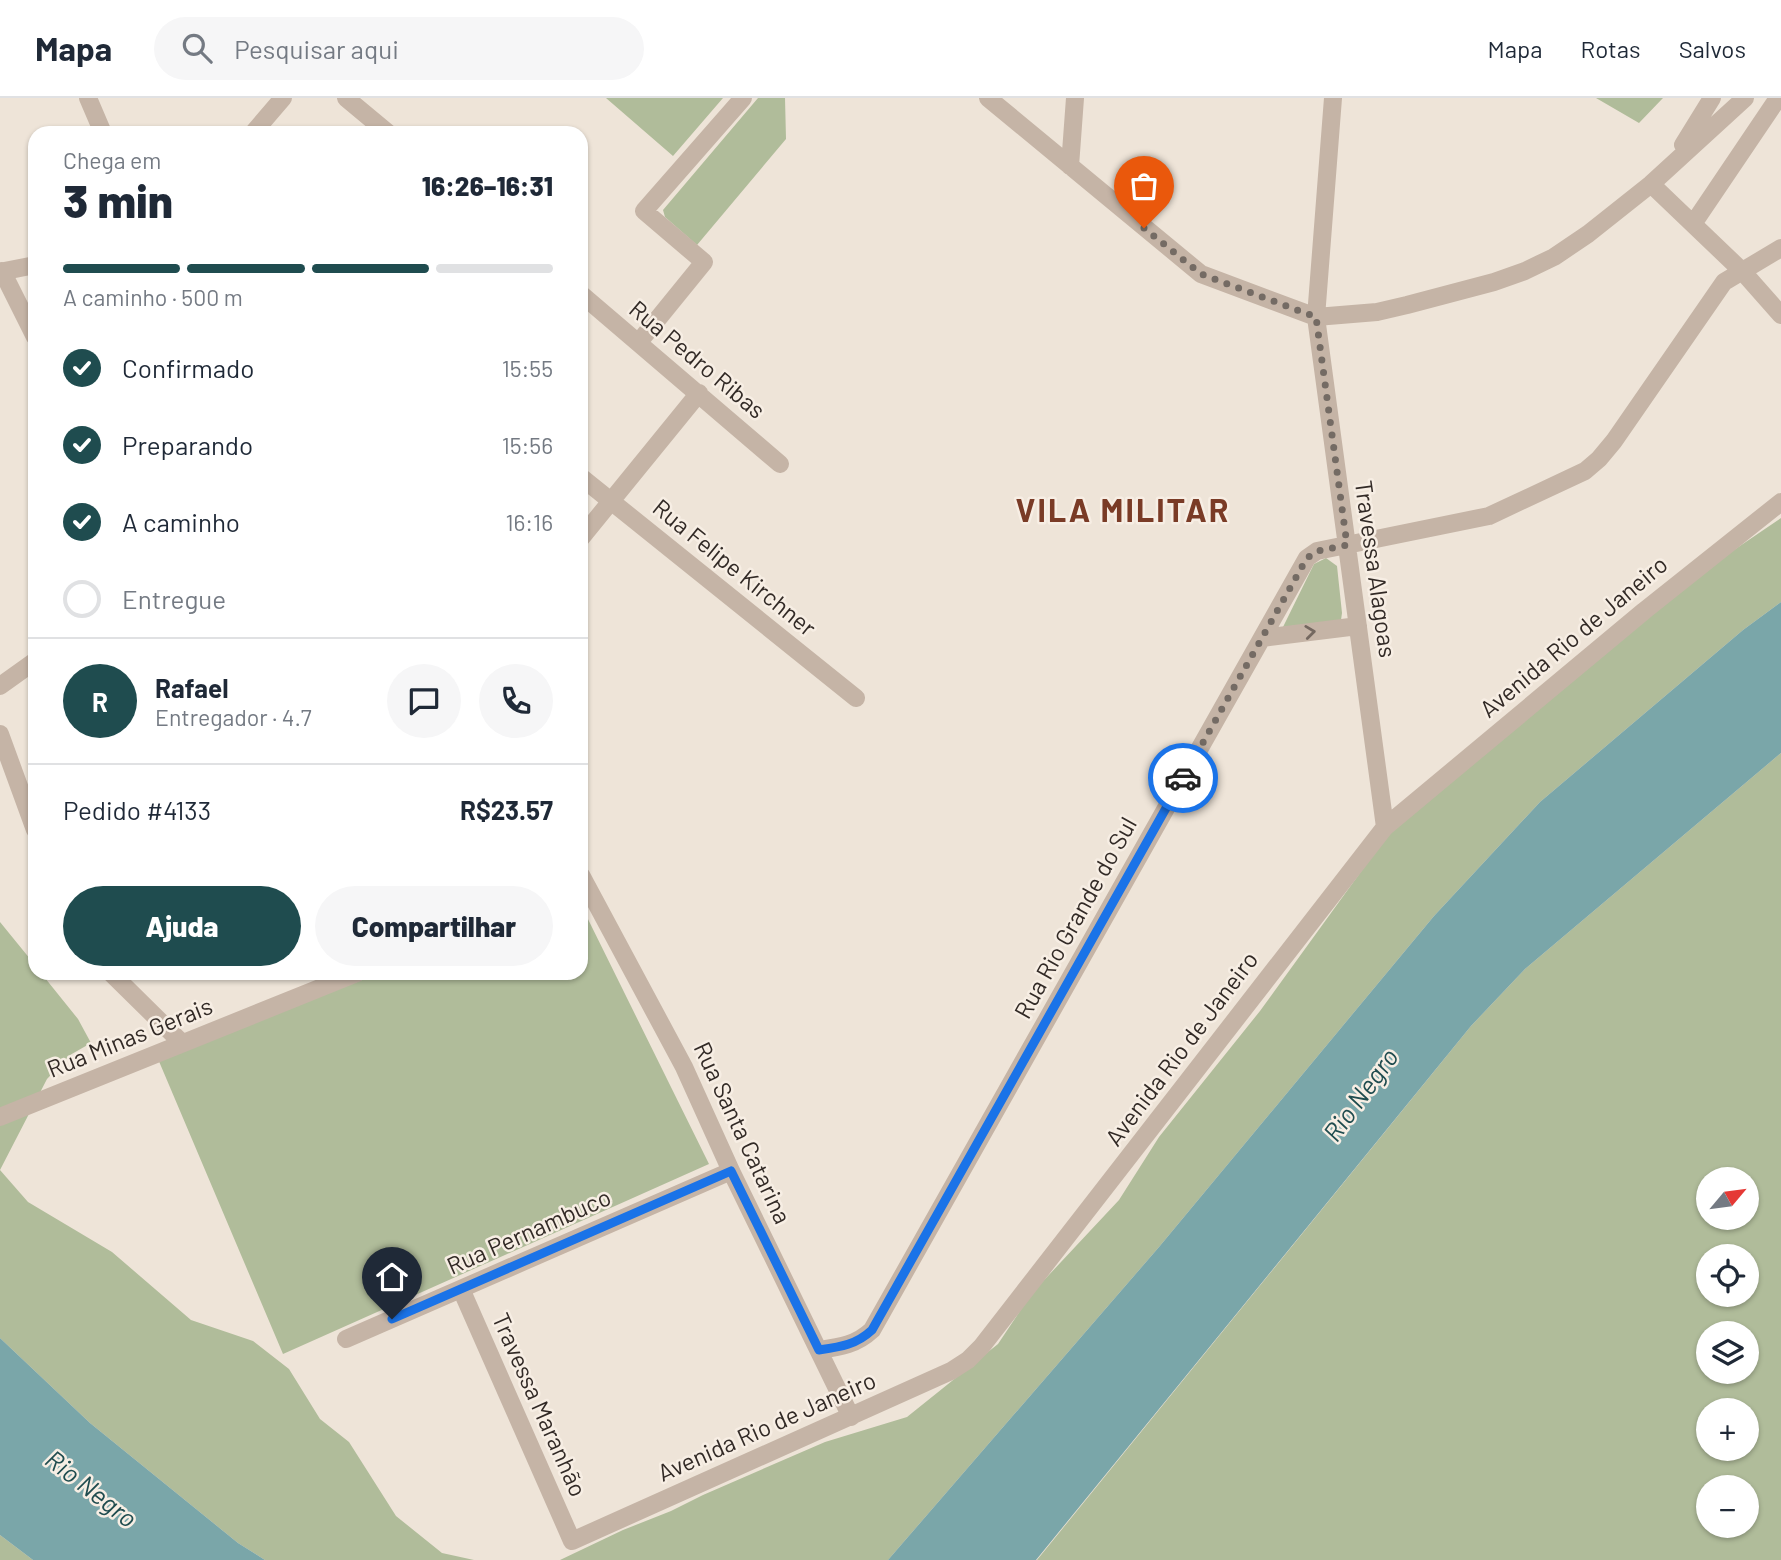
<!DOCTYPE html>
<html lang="pt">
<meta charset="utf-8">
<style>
:root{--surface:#fff;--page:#f6f6f7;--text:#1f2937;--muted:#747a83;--line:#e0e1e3;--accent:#1f4c4f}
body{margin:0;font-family:Barlow,sans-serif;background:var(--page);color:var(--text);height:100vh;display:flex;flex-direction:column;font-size:26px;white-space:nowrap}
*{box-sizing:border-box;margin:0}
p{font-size:23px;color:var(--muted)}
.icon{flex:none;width:38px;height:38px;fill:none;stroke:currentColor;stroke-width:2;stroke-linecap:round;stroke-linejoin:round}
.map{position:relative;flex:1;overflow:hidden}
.panel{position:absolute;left:28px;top:28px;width:560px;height:854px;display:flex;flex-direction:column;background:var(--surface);border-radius:21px;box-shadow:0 2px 5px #0004}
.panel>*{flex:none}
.needle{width:46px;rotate:61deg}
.buttons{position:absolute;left:1696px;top:1069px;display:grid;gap:14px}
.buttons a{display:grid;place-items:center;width:63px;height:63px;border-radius:50%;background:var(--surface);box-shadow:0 2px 5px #0004;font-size:35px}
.pin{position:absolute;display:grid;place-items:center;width:60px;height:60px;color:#fff;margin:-72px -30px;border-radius:50% 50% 50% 0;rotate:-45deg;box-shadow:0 0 7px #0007}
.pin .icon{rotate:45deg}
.courier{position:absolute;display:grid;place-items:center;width:70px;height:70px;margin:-35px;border:5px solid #1a73e8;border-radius:50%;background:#fff;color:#222;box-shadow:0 2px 9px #0007}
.headline em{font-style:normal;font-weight:800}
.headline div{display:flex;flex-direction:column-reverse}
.headline{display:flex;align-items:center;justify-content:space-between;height:119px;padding:0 35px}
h1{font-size:46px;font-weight:800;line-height:52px}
.bar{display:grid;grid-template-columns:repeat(4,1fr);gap:10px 7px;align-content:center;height:84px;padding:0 35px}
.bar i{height:9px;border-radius:5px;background:var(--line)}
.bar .current{background:var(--accent)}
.bar p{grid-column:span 4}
.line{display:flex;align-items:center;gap:18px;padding:0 35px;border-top:2px solid var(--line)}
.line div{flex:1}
.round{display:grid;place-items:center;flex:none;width:74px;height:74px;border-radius:37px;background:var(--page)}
ol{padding:0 35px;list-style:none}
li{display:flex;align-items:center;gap:21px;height:77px}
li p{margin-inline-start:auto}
li .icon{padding:7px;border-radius:50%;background:var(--accent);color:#fff;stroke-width:4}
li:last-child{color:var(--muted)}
li i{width:38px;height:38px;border:4px solid var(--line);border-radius:50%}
.button{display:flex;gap:14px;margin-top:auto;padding:14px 35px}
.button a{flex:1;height:80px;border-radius:42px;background:var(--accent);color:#fff;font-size:28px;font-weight:800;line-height:80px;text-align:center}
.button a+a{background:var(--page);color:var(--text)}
header{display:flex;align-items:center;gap:42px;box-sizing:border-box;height:98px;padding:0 35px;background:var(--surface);border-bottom:2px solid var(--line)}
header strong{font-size:33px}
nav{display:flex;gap:38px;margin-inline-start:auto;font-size:24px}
.search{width:490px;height:63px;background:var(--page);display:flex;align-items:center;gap:18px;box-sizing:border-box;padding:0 24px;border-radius:38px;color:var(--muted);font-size:26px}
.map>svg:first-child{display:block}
.green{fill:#b0bc9a;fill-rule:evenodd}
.water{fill:#7aa6a9}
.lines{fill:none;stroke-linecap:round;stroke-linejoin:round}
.minor{stroke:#c5b4a6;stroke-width:18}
.oneway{stroke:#746860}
.done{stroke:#746b64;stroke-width:7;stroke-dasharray:0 12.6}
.route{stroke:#1a73e8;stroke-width:9}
.labels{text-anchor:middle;stroke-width:5;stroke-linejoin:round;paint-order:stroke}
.street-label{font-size:24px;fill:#322a26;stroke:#f7eee4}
.water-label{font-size:26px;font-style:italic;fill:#1f4c4f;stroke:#f7eee4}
.district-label{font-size:32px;font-weight:bold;letter-spacing:2px;fill:#7a3b26;stroke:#f7eee4}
</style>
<header>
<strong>Mapa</strong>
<div class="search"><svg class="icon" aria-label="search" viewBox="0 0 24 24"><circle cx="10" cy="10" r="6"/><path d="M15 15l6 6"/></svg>Pesquisar aqui</div>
<nav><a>Mapa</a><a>Rotas</a><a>Salvos</a></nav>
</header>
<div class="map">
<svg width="1781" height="1462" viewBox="0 0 1781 1462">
<rect width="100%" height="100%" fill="#eee4d8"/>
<!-- green -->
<path class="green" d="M606 0H723L673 58Z
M758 0H785L786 41 697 147 665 119 663 112Z
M1596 0H1663L1639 25Z
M1781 420V504L1743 532 1540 704 1434 818 1159 1149 888 1462H560L623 1432 671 1413 703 1397 825 1344 907 1319 998 1246 1032 1195 1119 1102 1159 1039 1260 913 1386 739 1644 513Z
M1326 460 1337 468 1342 515 1341 522 1283 529 1314 466Z
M1781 655V1462H1037L1471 928 1525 871ZM1708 1082H1746V1120H1708ZM1708 1158H1746V1197H1708ZM1708 1236H1746V1274H1708ZM1708 1312H1746V1351H1708ZM1708 1390H1746V1428H1708Z
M581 807 709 1066 283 1256 158 961 380 875H581Z
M0 824 35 867V875H41L78 921 91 945 70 957 47 981 0 1072Z
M0 1072 28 1104 112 1154 191 1222 253 1243 289 1271 320 1321 349 1344 396 1418 442 1455 474 1462H265L238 1445 90 1325 0 1240Z
M0 1437 33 1462H0Z"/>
<!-- water -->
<path class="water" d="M1781 504V655L1525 871 1471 928 1036 1462H888L1159 1149 1434 818 1540 704 1743 532Z
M0 1240 90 1325 238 1445 265 1462H33L0 1437Z"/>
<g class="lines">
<!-- minor -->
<path class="minor" d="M88 0 103 35
M346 0 388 35
M988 0 1201 176 1316 219 1377 214 1407 207 1494 184 1525 173 1554 159 1588 136 1651 86 1745 0
M1333 0 1316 219 1385 729
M253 35 283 0
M1683 47 1712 0
M1070 68 1075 0
M1651 86 1743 174 1781 217
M1693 126 1778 0
M2 173 35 239
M0 174 35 167
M581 196 780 366
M639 244 704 164 644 113 743 0
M581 379 856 600
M581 440 699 295
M1262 540 1358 528
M0 588 35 563
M0 636 35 732
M581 777 684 969 731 1073 851 1319
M111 875 182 945
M0 1019 357 875
M461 1191 572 1443 951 1273 968 1262 982 1248 1385 729 1644 513 1781 404
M346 1241 731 1073
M819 1252C840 1249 856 1247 872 1232L1307 460 1317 453 1489 418 1585 373 1599 361 1614 343 1724 184 1781 150"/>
</g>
<!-- one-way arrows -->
<defs><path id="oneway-chevron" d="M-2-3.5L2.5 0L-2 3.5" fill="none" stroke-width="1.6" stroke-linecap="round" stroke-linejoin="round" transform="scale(1.75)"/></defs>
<use class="oneway" href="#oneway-chevron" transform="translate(1310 534) rotate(-7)"/>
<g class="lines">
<!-- done -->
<path class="done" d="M1144 130 1201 176 1316 219 1347 447 1317 453 1307 460 1183 680"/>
<!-- route -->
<path class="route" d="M392 1221 731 1073 819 1252C840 1249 856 1247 872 1232L1183 680"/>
</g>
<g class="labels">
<!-- street labels -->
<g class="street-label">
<text transform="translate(697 262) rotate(40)" y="8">Rua Pedro Ribas</text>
<text transform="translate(734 470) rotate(39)" y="8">Rua Felipe Kirchner</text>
<text transform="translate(1375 471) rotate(82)" y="8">Travessa Alagoas</text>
<text transform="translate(1574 539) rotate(-40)" y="8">Avenida Rio de Janeiro</text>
<text transform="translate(1076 820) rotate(-61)" y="8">Rua Rio Grande do Sul</text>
<text transform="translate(130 940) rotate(-22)" y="8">Rua Minas Gerais</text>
<text transform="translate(1182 951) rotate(-53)" y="8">Avenida Rio de Janeiro</text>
<text transform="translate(742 1035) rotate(65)" y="8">Rua Santa Catarina</text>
<text transform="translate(529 1134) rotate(-24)" y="8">Rua Pernambuco</text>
<text transform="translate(539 1307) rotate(66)" y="8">Travessa Maranhão</text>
<text transform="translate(767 1329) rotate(-24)" y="8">Avenida Rio de Janeiro</text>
</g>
<!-- water labels -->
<g class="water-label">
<text transform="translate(1361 997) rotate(-54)" y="9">Rio Negro</text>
<text transform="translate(91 1391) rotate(38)" y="9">Rio Negro</text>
</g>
<!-- district labels -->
<g class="district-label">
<text x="1123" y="424">VILA MILITAR</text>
</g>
</g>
</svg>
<div class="buttons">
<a><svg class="needle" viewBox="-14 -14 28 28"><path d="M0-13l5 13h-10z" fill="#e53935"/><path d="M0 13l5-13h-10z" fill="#747a83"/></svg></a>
<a><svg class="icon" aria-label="locate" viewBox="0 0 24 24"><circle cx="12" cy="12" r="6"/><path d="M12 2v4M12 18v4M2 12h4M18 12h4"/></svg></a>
<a><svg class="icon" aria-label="layers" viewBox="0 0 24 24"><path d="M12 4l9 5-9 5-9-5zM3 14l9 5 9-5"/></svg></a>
<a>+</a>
<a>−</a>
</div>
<div class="pin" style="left:1144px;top:130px;background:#ea580c"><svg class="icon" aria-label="bag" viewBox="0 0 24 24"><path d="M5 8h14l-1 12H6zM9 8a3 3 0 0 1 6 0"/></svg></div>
<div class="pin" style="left:392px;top:1221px;background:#1f2937"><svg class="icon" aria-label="home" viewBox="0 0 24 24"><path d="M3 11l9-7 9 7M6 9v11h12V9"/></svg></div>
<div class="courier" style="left:1183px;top:680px"><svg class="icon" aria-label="car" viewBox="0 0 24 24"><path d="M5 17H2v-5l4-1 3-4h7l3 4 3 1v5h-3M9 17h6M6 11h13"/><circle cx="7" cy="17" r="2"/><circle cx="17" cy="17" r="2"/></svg></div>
<section class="panel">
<div class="headline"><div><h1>3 min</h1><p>Chega em</p></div><em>16:26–16:31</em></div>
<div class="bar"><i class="current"></i><i class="current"></i><i class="current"></i><i></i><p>A caminho · 500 m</p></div>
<ol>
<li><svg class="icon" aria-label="check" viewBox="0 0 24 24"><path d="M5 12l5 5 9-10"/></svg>Confirmado<p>15:55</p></li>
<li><svg class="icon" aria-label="check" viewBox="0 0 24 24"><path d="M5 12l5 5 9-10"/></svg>Preparando<p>15:56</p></li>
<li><svg class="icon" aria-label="check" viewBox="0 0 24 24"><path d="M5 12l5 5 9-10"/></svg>A caminho<p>16:16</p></li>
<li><i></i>Entregue</li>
</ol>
<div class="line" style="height:126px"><b class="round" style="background:var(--accent);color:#fff">R</b><div><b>Rafael</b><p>Entregador · 4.7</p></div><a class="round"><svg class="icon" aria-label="chat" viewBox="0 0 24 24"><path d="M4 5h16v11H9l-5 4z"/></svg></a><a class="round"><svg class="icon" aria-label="phone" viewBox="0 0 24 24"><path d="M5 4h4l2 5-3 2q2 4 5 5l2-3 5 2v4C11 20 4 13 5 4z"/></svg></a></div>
<div class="line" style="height:91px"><div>Pedido #4133</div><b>R$23.57</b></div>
<div class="button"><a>Ajuda</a><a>Compartilhar</a></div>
</section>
</div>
